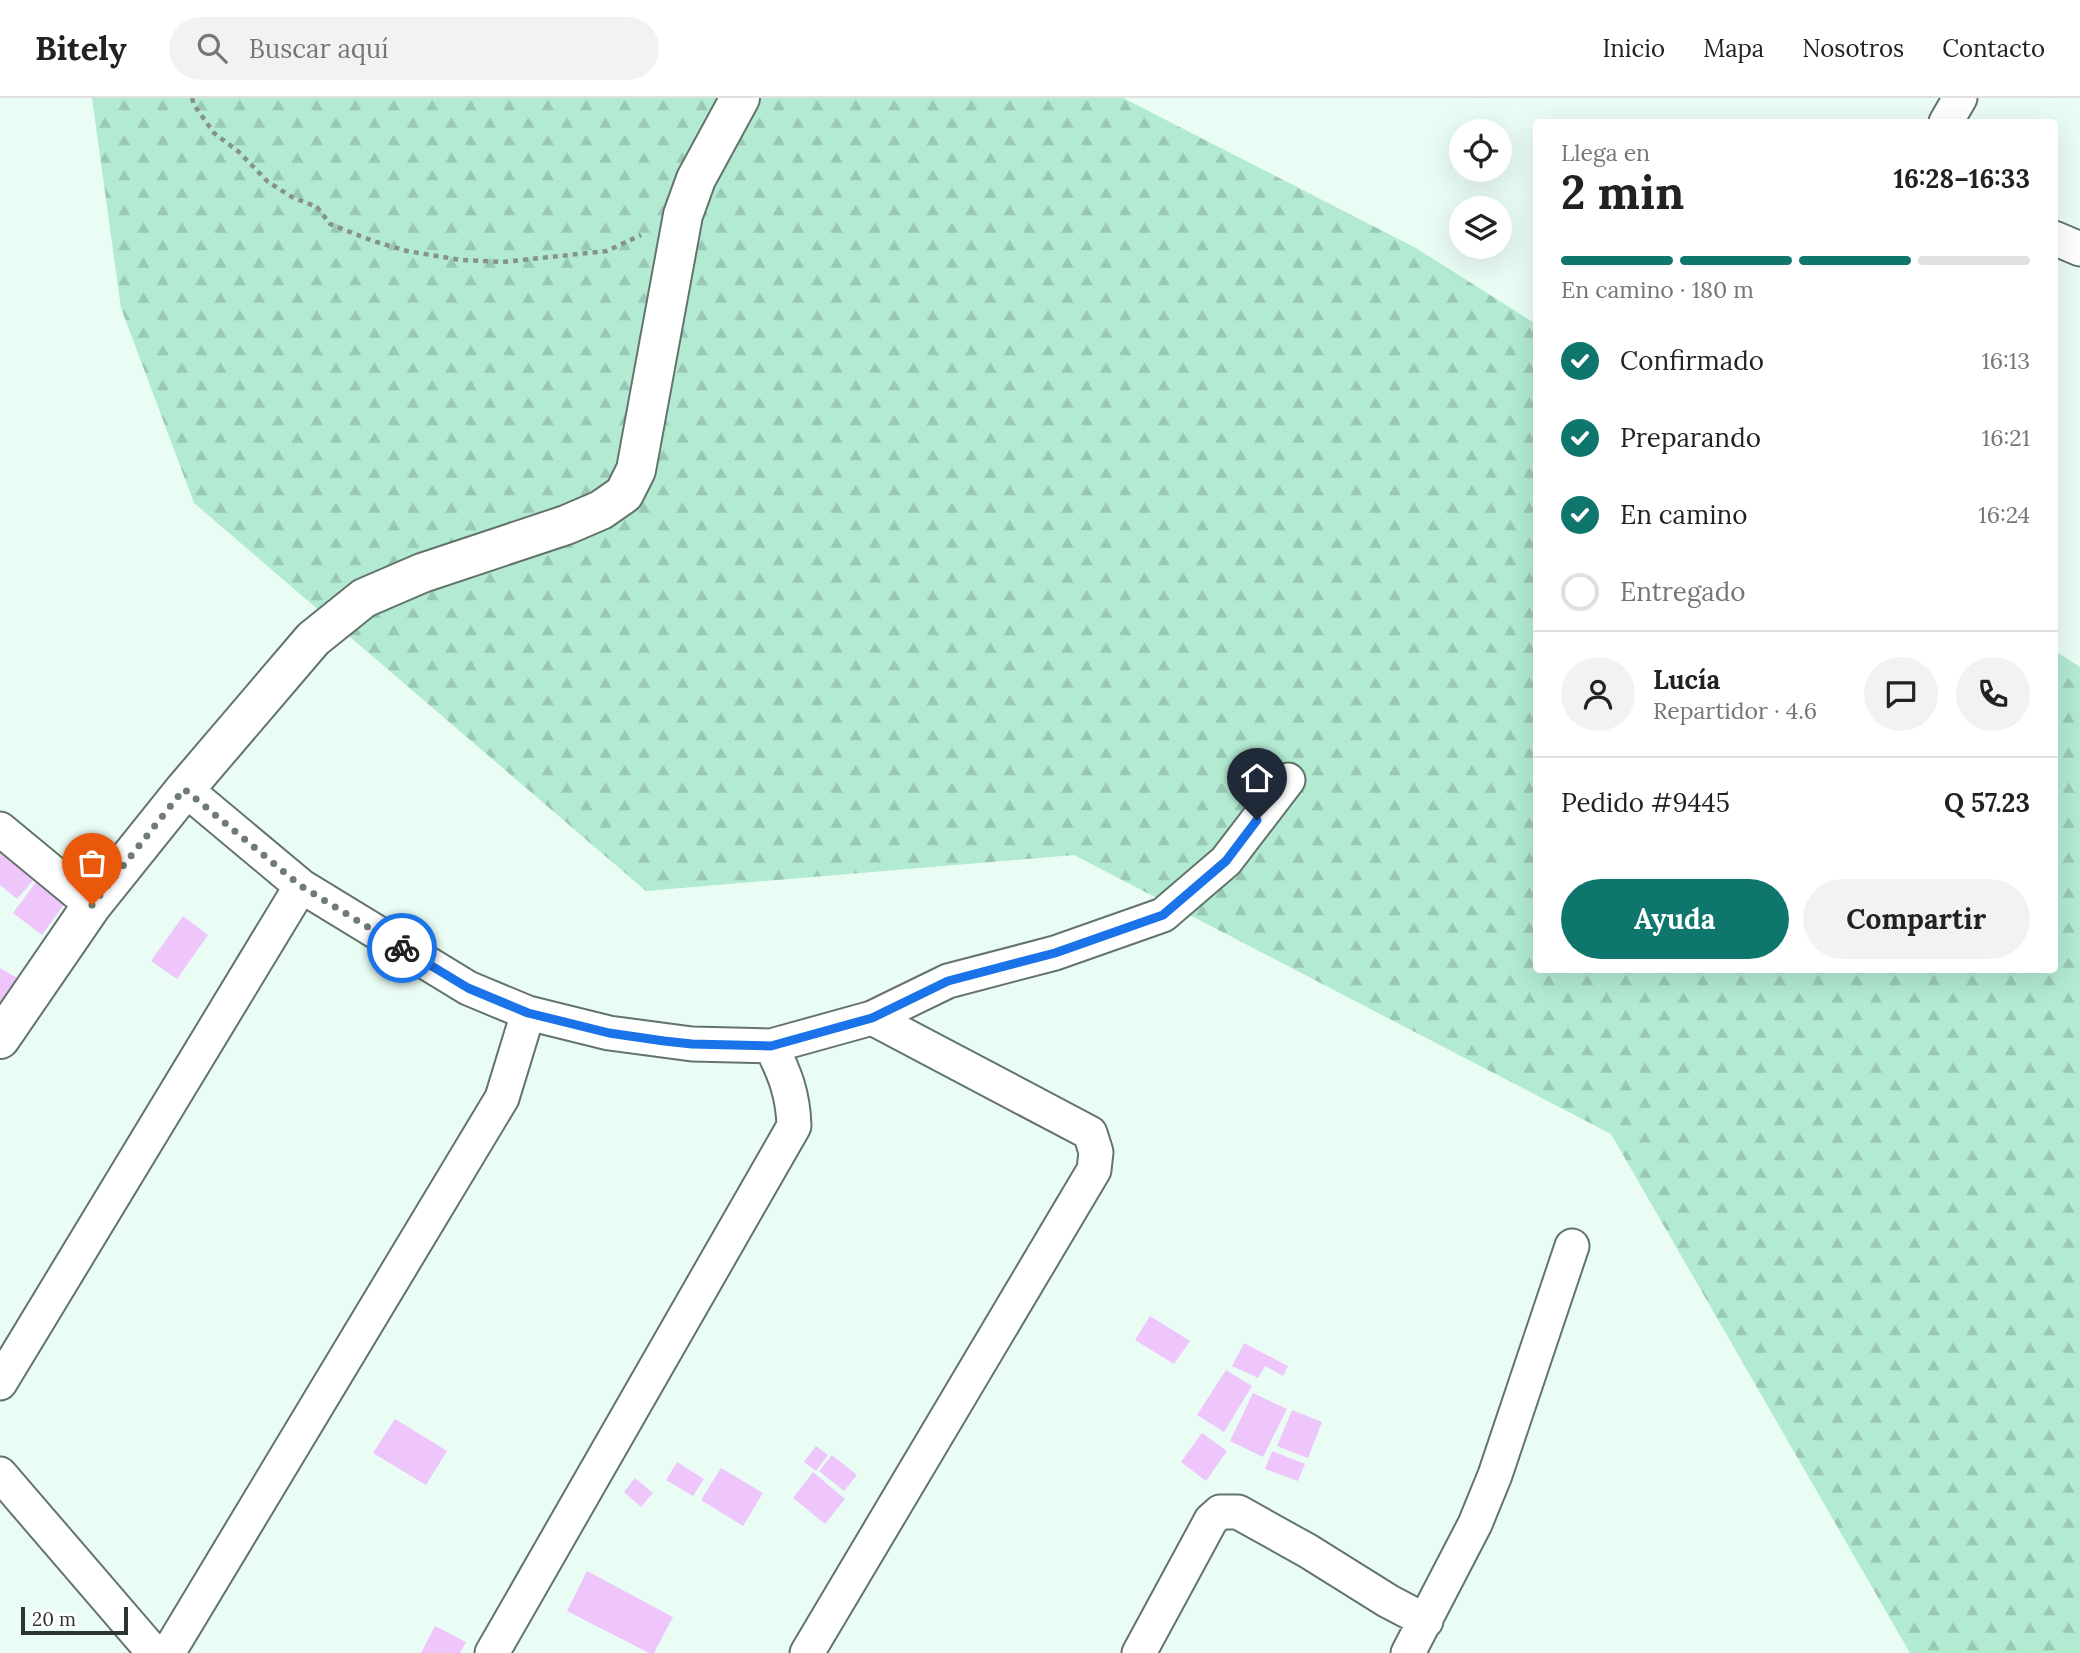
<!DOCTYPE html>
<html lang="es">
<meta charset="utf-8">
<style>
:root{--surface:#fff;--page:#f2f2f2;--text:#222;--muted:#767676;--line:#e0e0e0;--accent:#0f766e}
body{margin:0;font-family:Lora,serif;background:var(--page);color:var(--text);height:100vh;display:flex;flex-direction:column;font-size:26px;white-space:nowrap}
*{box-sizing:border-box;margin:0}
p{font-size:23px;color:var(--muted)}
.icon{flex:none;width:38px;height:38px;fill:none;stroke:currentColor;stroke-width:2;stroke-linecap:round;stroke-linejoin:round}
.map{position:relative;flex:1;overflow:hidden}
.drawer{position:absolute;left:1533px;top:21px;width:525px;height:854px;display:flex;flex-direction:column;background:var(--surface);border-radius:7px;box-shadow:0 7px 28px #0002}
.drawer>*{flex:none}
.fabs{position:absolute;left:1449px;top:21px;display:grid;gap:14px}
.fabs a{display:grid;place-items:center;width:63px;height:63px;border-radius:50%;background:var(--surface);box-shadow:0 7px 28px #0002;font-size:35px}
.scale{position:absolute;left:21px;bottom:18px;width:107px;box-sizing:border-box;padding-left:7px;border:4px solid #2d3531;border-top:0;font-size:19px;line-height:24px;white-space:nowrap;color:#2d3531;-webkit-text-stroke:5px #fff;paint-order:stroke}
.pin{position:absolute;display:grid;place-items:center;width:60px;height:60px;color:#fff;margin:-72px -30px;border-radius:50% 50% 50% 0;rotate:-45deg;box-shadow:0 0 7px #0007}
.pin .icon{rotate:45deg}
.courier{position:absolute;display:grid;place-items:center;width:70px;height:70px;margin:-35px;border:5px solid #1a73e8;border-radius:50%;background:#fff;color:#222;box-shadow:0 2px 9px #0007}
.summary em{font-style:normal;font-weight:800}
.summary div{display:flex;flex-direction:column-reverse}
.summary{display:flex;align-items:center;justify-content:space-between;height:119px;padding:0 28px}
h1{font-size:46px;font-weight:800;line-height:52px}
.bar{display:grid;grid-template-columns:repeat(4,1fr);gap:10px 7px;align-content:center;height:84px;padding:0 28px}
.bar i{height:9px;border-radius:5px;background:var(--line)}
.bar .selected{background:var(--accent)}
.bar p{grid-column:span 4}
.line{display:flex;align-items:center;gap:18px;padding:0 28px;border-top:2px solid var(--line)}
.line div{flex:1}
.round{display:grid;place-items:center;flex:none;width:74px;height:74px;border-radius:37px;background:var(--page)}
ol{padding:0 28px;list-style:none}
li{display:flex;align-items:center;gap:21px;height:77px}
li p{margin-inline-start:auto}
li .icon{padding:7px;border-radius:50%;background:var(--accent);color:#fff;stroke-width:4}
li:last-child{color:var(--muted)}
li i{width:38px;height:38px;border:4px solid var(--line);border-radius:50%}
.button{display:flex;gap:14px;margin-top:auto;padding:14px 28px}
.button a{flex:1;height:80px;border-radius:42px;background:var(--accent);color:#fff;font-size:28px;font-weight:800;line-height:80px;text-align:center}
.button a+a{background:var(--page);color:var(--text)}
header{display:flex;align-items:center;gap:42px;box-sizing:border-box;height:98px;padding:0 35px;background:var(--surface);border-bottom:2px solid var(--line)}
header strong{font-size:33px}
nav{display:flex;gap:38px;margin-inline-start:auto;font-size:24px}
.search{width:490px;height:63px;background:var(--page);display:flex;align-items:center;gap:18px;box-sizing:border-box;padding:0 24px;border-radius:38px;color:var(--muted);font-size:26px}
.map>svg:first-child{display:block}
.forest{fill:url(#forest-firs)}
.building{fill:#eec6fb}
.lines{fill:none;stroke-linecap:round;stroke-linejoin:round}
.minor-casing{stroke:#63746c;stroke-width:37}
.tertiary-casing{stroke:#63746c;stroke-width:42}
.path{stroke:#86938d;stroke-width:4.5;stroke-dasharray:5 5;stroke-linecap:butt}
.minor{stroke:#fff;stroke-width:33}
.tertiary{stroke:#fff;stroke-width:38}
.done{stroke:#6f7b75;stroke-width:7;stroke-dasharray:0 12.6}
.route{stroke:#1a73e8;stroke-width:9}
</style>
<header>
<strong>Bitely</strong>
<div class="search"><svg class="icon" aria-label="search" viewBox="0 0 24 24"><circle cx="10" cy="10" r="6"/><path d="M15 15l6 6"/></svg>Buscar aquí</div>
<nav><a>Inicio</a><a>Mapa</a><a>Nosotros</a><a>Contacto</a></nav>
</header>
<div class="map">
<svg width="2080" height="1555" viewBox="0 0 2080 1555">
<defs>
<pattern id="forest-firs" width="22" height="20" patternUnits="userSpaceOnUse" patternTransform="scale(1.75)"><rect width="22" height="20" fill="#b2ead2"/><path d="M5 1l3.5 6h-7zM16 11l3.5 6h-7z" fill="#99c9b5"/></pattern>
</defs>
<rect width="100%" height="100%" fill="#eafdf4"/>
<!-- forest -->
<path class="forest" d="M92 0H1123L1416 150 1536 226V872H2054L2055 553 2080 569V1555H1910L1611 1036 1074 757 646 793 194 405 121 210Z"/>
<!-- building -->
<path class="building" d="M0 746 37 778 17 801 0 787Z
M39 780 68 801 42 837 13 815Z
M183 818 208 837 177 881 151 863Z
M0 870 19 881 0 914Z
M1150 1218 1190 1243 1174 1266 1135 1242Z
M1244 1245 1288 1268 1283 1278 1265 1268 1258 1280 1232 1268Z
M1226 1272 1252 1288 1224 1334 1197 1317Z
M1253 1295 1287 1311 1263 1359 1230 1343Z
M1292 1312 1322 1324 1308 1360 1277 1348Z
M395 1321 447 1353 426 1387 373 1355Z
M1202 1335 1227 1353 1206 1383 1181 1364Z
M816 1348 828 1357 816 1373 804 1364Z
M1272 1353 1305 1366 1298 1383 1265 1371Z
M832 1357 857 1377 844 1393 819 1373Z
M677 1364 704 1381 693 1398 666 1382Z
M721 1370 763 1395 743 1428 701 1402Z
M813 1374 845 1401 825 1426 793 1400Z
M635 1380 653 1395 641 1409 624 1394Z
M587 1473 673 1519 654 1555H649L567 1513Z
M435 1528 466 1544 460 1555H421Z"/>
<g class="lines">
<!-- minor casing -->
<g class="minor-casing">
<path id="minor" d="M1946 24 1960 0
M2054 140 2080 151
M185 691 301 788 468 890 528 915 609 935 692 946 771 948 872 920 948 883 1055 855 1163 817 1226 763 1288 682
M0 731 92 807
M0 1285 301 788
M0 1376 154 1555
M168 1555 502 1000 528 915
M492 1555 794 1028C793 996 785 976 771 948
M807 1555 1094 1072 1096 1054 1090 1035 872 920
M1139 1555 1204 1435 1211 1422 1220 1414H1238L1308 1453 1388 1503 1426 1523
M1408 1555 1475 1426 1495 1377 1572 1148"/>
</g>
<!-- tertiary casing -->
<g class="tertiary-casing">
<path id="tertiary" d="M0 941 92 807 185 691 313 541 364 500 422 475 566 427 601 412 624 396 636 372 683 117 696 81 740 0"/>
</g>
<!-- path -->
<path class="path" d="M192 0 194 7 214 35 239 54 268 84 292 99 317 109 330 126 373 143 407 153 461 162 503 164 607 153 641 137"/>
<!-- minor -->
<use href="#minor" class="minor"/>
<!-- tertiary -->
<use href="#tertiary" class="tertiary"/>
</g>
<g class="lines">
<!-- done -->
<path class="done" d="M92 807 184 691 301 788 402 850"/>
<!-- route -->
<path class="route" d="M402 850 468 890 528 915 609 935 664 943 692 946 771 948 872 920 948 883 1055 855 1163 817 1226 763 1257 722"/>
</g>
</svg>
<div class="fabs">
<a><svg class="icon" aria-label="locate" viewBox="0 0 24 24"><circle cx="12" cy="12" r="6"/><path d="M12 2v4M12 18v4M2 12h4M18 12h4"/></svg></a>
<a><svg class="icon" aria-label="layers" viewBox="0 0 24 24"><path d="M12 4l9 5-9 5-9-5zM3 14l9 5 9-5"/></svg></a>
</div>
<div class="scale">20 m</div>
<div class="pin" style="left:92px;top:807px;background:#ea580c"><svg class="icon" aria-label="bag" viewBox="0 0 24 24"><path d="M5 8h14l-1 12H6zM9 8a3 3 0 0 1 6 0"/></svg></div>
<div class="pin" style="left:1257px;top:722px;background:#1f2937"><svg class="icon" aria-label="home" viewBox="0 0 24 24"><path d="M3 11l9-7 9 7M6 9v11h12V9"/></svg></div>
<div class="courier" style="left:402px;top:850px"><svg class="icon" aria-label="bike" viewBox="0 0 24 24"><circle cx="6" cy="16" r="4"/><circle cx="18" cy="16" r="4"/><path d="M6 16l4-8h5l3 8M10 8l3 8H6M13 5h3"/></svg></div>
<section class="drawer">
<div class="summary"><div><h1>2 min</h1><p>Llega en</p></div><em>16:28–16:33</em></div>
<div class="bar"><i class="selected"></i><i class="selected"></i><i class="selected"></i><i></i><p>En camino · 180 m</p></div>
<ol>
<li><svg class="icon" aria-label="check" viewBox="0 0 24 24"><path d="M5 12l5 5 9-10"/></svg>Confirmado<p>16:13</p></li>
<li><svg class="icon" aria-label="check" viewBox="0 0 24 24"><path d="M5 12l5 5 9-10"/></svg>Preparando<p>16:21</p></li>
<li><svg class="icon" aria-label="check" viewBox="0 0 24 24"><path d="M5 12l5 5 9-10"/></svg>En camino<p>16:24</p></li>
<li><i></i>Entregado</li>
</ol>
<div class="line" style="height:126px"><a class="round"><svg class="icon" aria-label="person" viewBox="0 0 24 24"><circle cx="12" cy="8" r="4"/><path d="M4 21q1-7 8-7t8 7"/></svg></a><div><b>Lucía</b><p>Repartidor · 4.6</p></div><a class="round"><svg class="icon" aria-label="chat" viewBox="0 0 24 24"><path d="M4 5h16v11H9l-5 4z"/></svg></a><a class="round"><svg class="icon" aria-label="phone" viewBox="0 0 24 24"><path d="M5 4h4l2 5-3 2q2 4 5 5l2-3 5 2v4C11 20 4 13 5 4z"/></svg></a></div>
<div class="line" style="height:91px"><div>Pedido #9445</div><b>Q 57.23</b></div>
<div class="button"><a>Ayuda</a><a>Compartir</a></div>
</section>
</div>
